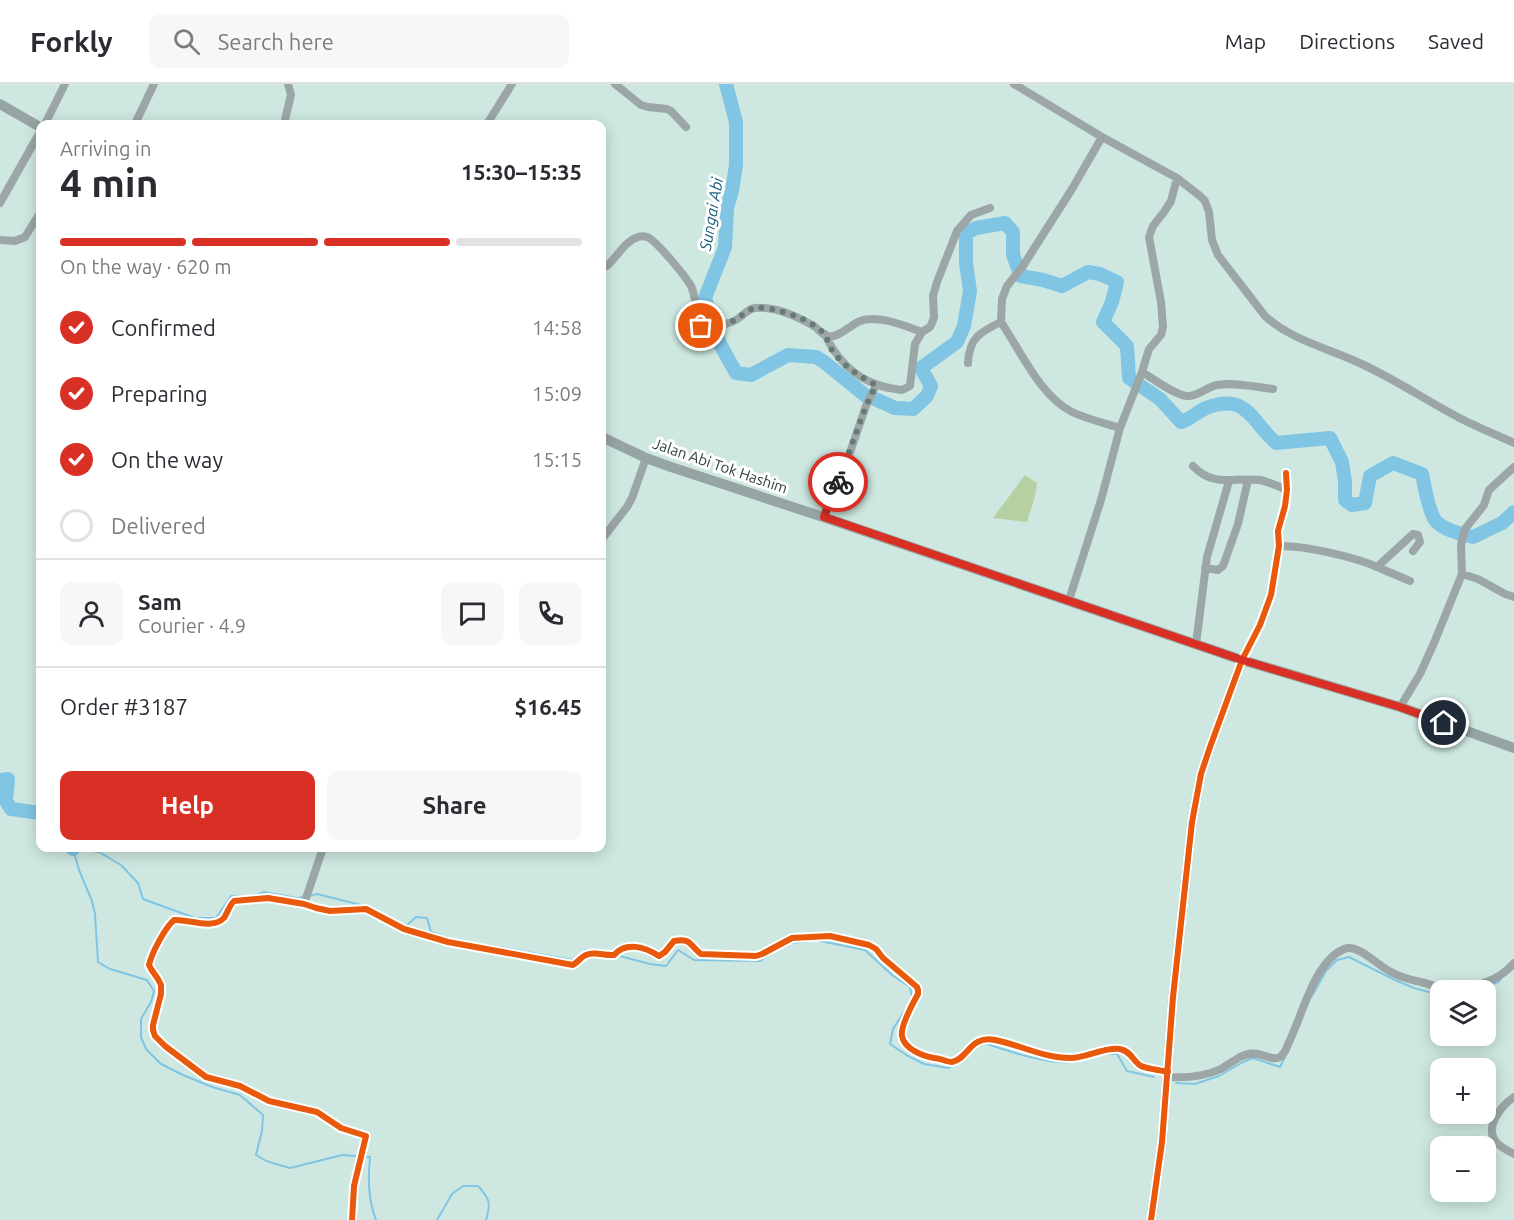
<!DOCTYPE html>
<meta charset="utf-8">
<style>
:root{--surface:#fff;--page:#f7f7f7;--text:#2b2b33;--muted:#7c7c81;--line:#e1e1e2;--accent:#d93025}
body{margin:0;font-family:Ubuntu,sans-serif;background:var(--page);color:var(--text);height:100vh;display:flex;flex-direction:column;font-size:22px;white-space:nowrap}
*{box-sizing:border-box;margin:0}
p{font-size:20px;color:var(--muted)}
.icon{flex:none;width:33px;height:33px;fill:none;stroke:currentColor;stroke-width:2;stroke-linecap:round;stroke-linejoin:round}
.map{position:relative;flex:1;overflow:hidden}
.sheet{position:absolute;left:36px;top:36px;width:570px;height:732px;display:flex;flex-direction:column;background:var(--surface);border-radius:12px;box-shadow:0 3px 15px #0003}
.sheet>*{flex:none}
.fabs{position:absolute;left:1430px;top:896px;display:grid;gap:12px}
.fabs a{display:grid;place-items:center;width:66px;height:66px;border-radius:12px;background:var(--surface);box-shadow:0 3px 15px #0003;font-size:30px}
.pin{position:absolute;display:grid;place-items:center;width:51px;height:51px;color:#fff;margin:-26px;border:3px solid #fff;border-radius:50%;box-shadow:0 2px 6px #0007}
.courier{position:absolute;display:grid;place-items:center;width:60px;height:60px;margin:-30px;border:4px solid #d93025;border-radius:50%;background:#fff;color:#222;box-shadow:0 2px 8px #0007}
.overview em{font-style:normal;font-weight:700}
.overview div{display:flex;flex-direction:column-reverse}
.overview{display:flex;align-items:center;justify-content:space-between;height:102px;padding:0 24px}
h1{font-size:39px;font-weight:700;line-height:45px}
.bar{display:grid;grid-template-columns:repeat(4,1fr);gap:9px 6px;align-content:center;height:72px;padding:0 24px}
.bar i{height:8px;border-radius:4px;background:var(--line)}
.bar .current{background:var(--accent)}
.bar p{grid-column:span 4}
.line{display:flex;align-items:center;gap:15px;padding:0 24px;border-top:2px solid var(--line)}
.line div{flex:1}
.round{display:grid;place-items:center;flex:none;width:63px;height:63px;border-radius:12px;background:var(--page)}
ol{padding:0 24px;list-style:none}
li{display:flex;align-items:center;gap:18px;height:66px}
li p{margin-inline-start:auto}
li .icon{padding:6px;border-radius:50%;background:var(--accent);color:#fff;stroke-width:4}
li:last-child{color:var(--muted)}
li i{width:33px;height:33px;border:3px solid var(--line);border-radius:50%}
.cta{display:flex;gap:12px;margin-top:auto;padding:12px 24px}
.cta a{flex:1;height:69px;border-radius:12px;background:var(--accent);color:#fff;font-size:24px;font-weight:700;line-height:69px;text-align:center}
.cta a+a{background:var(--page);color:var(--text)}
header{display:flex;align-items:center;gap:36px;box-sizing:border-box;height:84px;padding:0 30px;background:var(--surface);border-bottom:2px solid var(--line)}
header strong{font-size:28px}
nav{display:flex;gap:33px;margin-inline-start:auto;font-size:21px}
.search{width:420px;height:54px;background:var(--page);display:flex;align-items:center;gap:15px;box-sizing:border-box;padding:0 21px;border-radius:12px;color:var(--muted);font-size:22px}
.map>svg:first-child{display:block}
.forest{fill:#b6d0a2}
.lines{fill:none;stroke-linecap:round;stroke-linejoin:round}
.stream{stroke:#80c5e4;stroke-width:2}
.river{stroke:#80c5e4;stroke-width:14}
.street{stroke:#9ca6a6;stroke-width:8}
.secondary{stroke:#97a4a4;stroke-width:10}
.cycleway-casing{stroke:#fff;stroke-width:10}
.cycleway{stroke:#e8590c;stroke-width:6}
.done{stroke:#667b76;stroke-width:6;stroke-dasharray:0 10.8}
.route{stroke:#d93025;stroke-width:8}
.labels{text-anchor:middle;stroke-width:6;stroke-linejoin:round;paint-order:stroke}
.street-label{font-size:15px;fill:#2e403c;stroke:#fff}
.water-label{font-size:16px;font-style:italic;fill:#175b7b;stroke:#fff}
</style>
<header>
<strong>Forkly</strong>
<div class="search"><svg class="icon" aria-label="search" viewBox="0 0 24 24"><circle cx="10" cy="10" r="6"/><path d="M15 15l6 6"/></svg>Search here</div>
<nav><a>Map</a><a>Directions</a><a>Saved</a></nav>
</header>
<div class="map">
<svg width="1514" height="1136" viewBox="0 0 1514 1136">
<rect width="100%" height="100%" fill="#cee8e1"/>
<!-- forest -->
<path class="forest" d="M1025 391 1037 399 1035 412 1027 438 993 434Z"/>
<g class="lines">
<!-- stream -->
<path class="stream" d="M254 812 264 808 297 814 304 813
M309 812 317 810 365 822
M245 813 231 812 216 834H195L143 815 138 799 121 781 99 768 73 765 79 786 92 817 95 830 98 878 110 885 147 896 154 907 151 918 141 935V953L146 965 161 980 183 991 212 1003 240 1011 263 1031 262 1047 256 1071 266 1077 290 1084 342 1071 370 1073C368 1095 368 1115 376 1136
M406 842 416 833 427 834 431 848 448 854
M815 856 865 866 892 891 910 903 912 913
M791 859 809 857
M486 861 573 876 586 866H590
M616 871 650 880 666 882 678 866 694 876 760 877 773 868
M1477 906 1498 898 1501 895
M1312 912 1326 887 1337 876 1349 873 1395 896 1414 904 1440 911
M907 923 893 945 890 960 908 972 924 980 949 984 953 980
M984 959C1008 967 1054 983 1078 977
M1101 970H1117L1127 987 1154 993
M1176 999 1195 1000 1219 992 1243 978 1253 974 1280 983 1285 973
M437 1136 452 1110 463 1102H478C490 1115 491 1119 486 1136"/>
<!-- river -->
<path class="river" d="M726 0 736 38V81L732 107 727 124 725 163 705 214 714 246 720 260 736 289 751 291 788 271 816 273 824 278 866 312
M875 315 895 324 913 325 927 312 931 302 921 284 957 258 964 242 970 207 966 179V149L976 144 1005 139 1013 148V171L1021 192 1043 196 1062 202 1088 188 1100 190 1117 198 1112 218 1103 238 1127 262 1129 294 1160 315 1181 338C1191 335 1197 328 1206 324 1247 308 1251 337 1276 359L1330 354 1342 378 1345 397V416L1352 421 1365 419 1370 392 1393 379 1422 390C1424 401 1429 427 1435 436 1441 445 1463 451 1473 453L1502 439 1514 428
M0 696 8 695 6 717 11 725 40 729
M72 764 73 765"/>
<!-- street -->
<path class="street" d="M615 0 641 21 648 23 667 25 671 27 686 43
M1014 0 1102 53 1177 94 1200 112 1205 117 1209 128 1212 156 1218 171 1265 232C1290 255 1324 263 1355 277 1390 292 1422 314 1456 332 1474 342 1495 350 1514 359
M45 40 65 0
M135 40 154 0
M284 40 291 11 288 0
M487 40 512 0
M1102 53 1072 105 1042 152 1023 182 1007 202 1002 215 1001 238C1020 266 1040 312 1072 328 1087 335 1104 339 1120 344
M0 119 40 48
M0 156 15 157 25 153 40 129
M602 182H607C617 173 625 157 638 153 641 152 644 152 647 153 656 156 686 193 691 202 696 213 696 227 696 239 705 246 726 241 736 236 743 232 747 225 755 224 774 222 796 232 812 241 817 243 821 250 827 252 836 256 852 240 860 237 877 230 905 242 922 248
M825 250C835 273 854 294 879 301 886 304 895 305 902 306L910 302 915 260 922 248 930 243 932 239 934 233 933 212 937 198 957 147 971 131 990 124
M968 279C969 254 980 248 1001 238
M1142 288 1149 265 1161 251 1163 243 1161 218 1149 153 1153 142 1164 128 1171 117 1177 94
M1193 382C1214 404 1233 393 1260 396 1269 398 1278 402 1287 406
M823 433 846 380 866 322 876 301
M602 455 627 423 632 414 646 374
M1279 462C1302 461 1355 473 1377 483L1413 450 1418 451 1420 458 1413 467
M1377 483 1410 497
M1205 484 1218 486 1223 482 1238 440 1248 396
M1462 490 1478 495 1505 510 1514 513
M1069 516 1101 416 1120 344 1142 288C1154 295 1174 311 1187 312 1198 313 1206 303 1217 301 1235 298 1255 303 1273 305
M1196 560 1207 473 1229 397
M1242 576 1260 541 1271 511 1279 462 1278 447 1285 422 1287 406 1286 389
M1400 623 1420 590 1434 559 1462 490 1461 461 1465 445 1484 421 1489 406 1514 383
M304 820 323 764
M1167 993C1185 994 1204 993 1221 985 1227 981 1234 977 1240 973 1246 970 1252 969 1258 970 1264 971 1274 977 1280 973 1285 970 1287 963 1289 958 1303 930 1314 878 1344 865 1358 859 1378 882 1391 888 1400 893 1411 896 1421 898 1429 900 1436 903 1443 904 1468 906 1497 899 1514 879
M1514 1013C1501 1022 1483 1044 1497 1059 1502 1064 1508 1067 1514 1070
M352 1136 354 1102 366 1052 341 1044 317 1028 269 1017 240 1002 206 993 165 962 155 952 153 946V941L161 910V901L158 895 151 885 149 881C152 868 165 844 174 836 189 835 212 846 224 834 228 828 229 822 234 817L268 814 304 820 316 824 330 827 366 825 404 845 448 858 573 881C578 878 581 873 586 871 594 867 605 872 614 871 626 857 645 863 659 872L665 868 674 857C692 854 689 861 701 870L756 872 762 870 792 854 830 852 869 861 876 865 883 874 917 903 918 906V910C913 919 900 943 902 952 904 965 923 972 934 974 940 974 946 978 952 978 968 975 970 951 995 956 1020 961 1044 974 1070 974 1087 974 1103 963 1120 965 1131 967 1133 977 1141 982 1147 985 1161 986 1168 988"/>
<!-- secondary -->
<path class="secondary" d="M0 20 40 43
M602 353 646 374 671 383 823 433 1242 576 1400 623 1514 664
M1151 1136 1162 1058 1173 913 1192 738 1201 690 1210 663 1242 576"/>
<!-- cycleway casing -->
<g class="cycleway-casing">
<path id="cycleway" d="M352 1136 354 1102 366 1052 341 1044 317 1028 269 1017 240 1002 206 993 165 962 155 952 153 946V941L161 910V901L158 895 151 885 149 881C152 868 165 844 174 836 189 835 212 846 224 834 228 828 229 822 234 817L268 814 304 820 316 824 330 827 366 825 404 845 448 858 573 881C578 878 581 873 586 871 594 867 605 872 614 871 626 857 645 863 659 872L665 868 674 857C692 854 689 861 701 870L756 872 762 870 792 854 830 852 869 861 876 865 883 874 917 903 918 906V910C913 919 900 943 902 952 904 965 923 972 934 974 940 974 946 978 952 978 968 975 970 951 995 956 1020 961 1044 974 1070 974 1087 974 1103 963 1120 965 1131 967 1133 977 1141 982 1147 985 1161 986 1168 988
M1151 1136 1162 1058 1173 913 1192 738 1201 690 1210 663 1242 576 1260 541 1271 511 1279 462 1278 447 1285 422 1287 406 1286 389"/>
</g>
<!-- cycleway -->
<use href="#cycleway" class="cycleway"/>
</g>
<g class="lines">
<!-- done -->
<path class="done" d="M701 242C712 241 722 241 733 237 741 234 746 225 756 224 773 222 814 236 824 250 827 253 828 259 830 263 840 280 859 292 876 301L866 322 838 398"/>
<!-- route -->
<path class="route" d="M838 398 824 433 1242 576 1400 623 1444 639"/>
</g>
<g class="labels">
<!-- street labels -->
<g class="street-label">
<text transform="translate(720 382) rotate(19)" y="5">Jalan Abi Tok Hashim</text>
</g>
<!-- water labels -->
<g class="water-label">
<text transform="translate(711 130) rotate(-80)" y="6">Sungai Abi</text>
</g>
</g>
</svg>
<div class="fabs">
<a><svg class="icon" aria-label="layers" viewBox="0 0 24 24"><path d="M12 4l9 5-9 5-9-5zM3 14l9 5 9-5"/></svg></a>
<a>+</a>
<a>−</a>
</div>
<div class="pin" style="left:701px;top:242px;background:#ea580c"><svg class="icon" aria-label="bag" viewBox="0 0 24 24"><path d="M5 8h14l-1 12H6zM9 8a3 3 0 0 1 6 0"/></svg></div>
<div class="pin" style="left:1444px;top:639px;background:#1f2937"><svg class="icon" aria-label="home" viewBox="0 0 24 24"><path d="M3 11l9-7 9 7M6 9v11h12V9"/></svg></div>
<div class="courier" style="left:838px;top:398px"><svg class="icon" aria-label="bike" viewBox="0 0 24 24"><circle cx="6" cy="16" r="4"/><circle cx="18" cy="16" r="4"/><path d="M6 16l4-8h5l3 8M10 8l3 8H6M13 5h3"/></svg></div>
<section class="sheet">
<div class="overview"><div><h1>4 min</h1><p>Arriving in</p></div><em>15:30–15:35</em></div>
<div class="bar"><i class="current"></i><i class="current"></i><i class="current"></i><i></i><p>On the way · 620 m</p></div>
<ol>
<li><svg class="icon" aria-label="check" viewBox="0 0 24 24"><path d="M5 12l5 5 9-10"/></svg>Confirmed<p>14:58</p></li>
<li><svg class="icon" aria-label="check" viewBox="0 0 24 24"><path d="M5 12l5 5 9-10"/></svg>Preparing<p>15:09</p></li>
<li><svg class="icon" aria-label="check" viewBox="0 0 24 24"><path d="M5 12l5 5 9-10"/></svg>On the way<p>15:15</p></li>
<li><i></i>Delivered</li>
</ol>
<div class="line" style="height:108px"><a class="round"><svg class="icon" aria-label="person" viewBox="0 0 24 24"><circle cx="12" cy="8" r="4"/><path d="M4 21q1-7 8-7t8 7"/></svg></a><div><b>Sam</b><p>Courier · 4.9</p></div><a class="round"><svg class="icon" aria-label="chat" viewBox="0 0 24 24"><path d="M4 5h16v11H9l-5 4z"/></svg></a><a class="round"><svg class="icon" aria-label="phone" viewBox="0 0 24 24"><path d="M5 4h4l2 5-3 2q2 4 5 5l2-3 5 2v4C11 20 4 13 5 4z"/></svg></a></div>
<div class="line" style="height:78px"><div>Order #3187</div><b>$16.45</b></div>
<div class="cta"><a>Help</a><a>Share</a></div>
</section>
</div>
